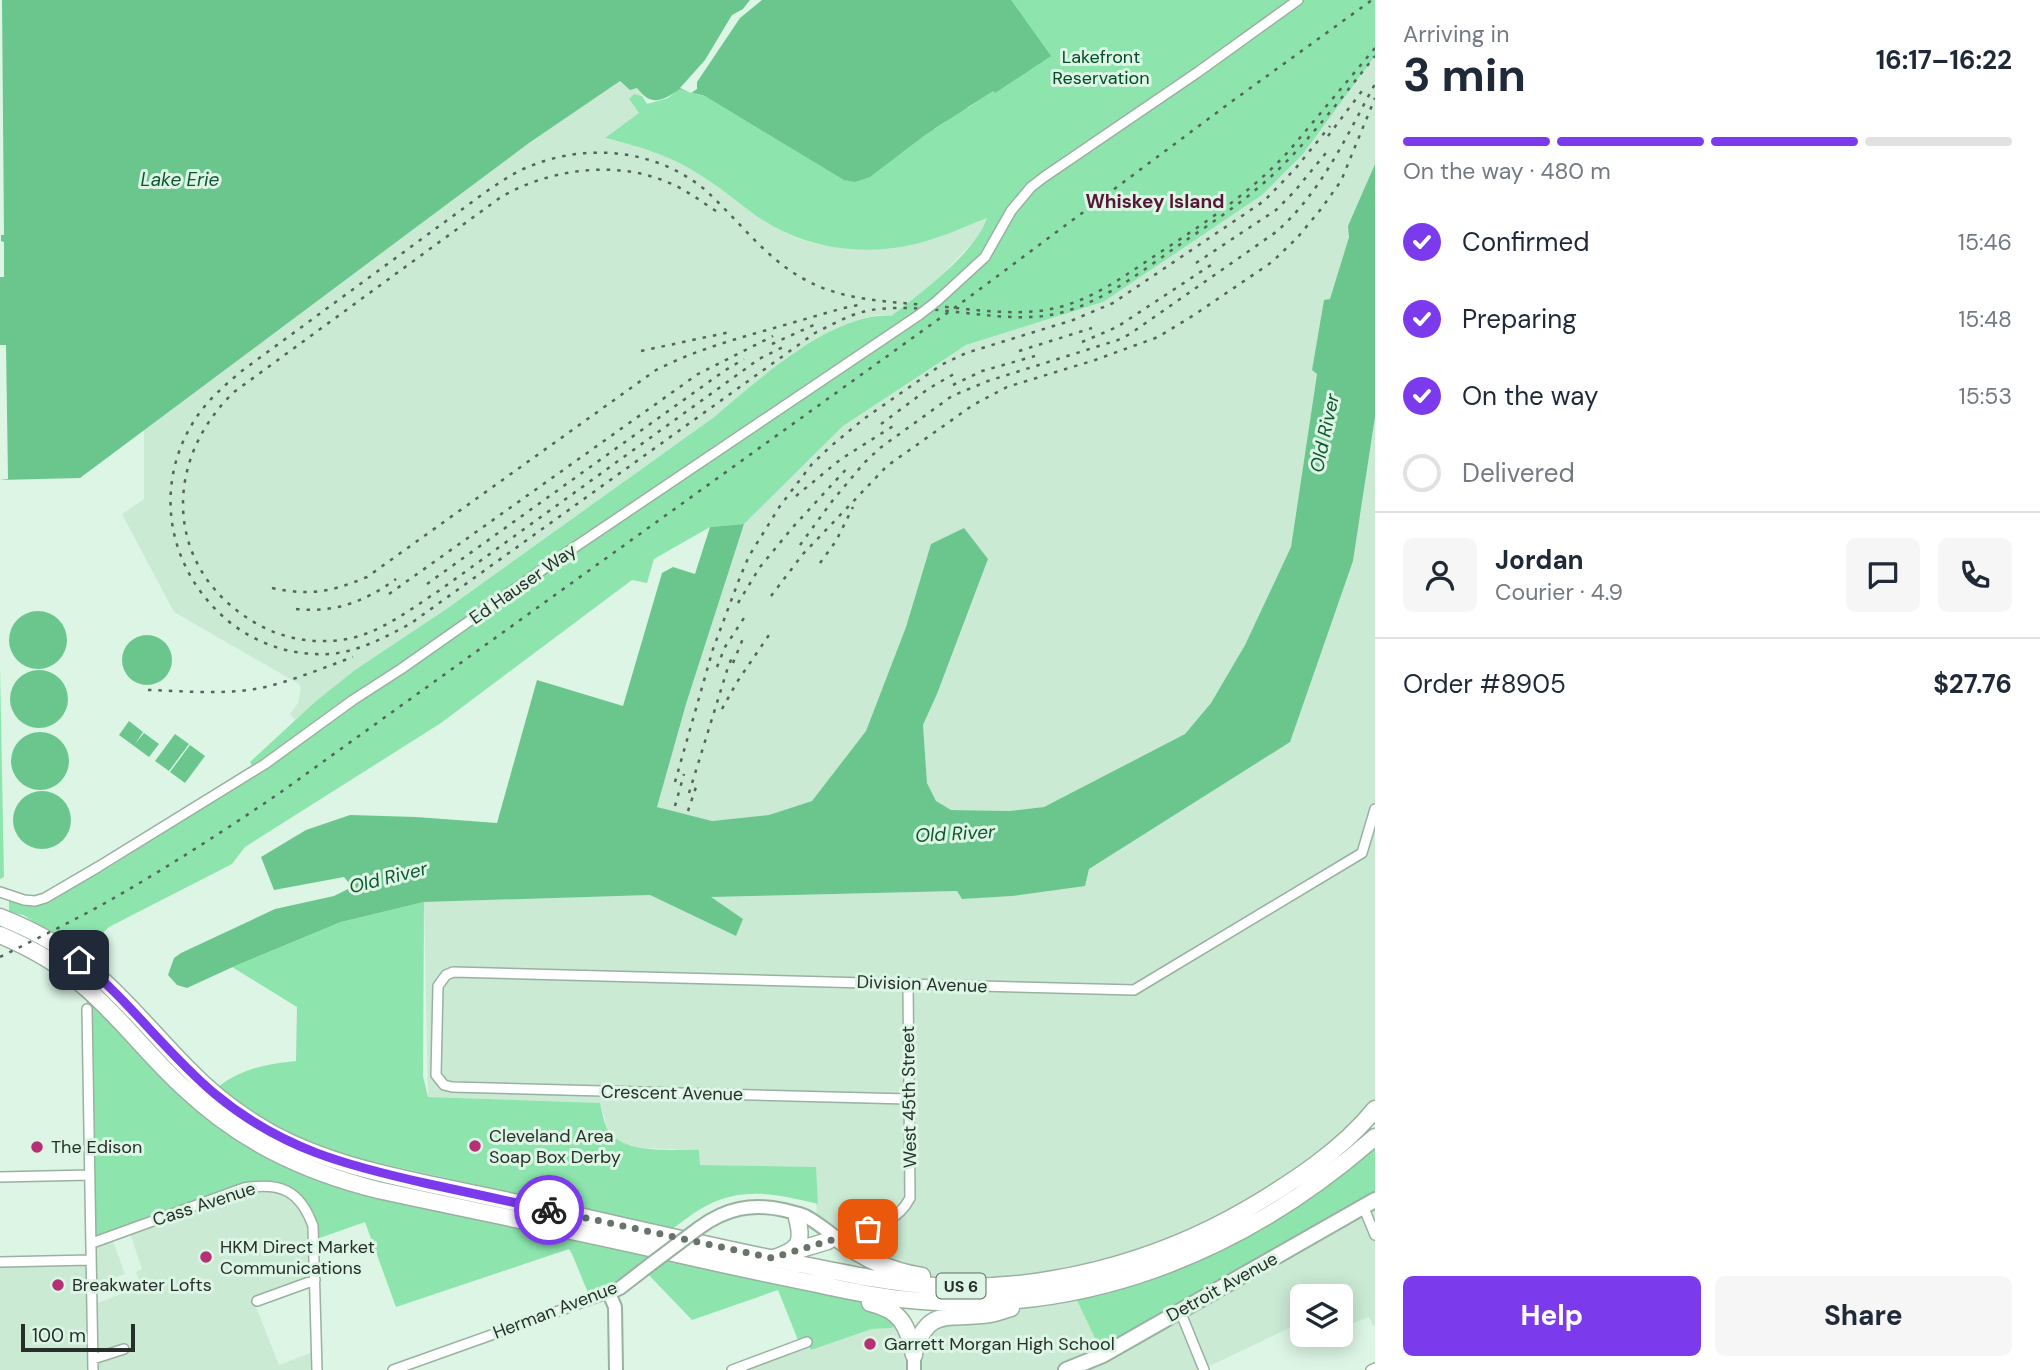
<!DOCTYPE html>
<meta charset="utf-8">
<style>
:root{--surface:#fff;--page:#f6f6f7;--text:#1f2937;--muted:#747a83;--line:#e0e1e3;--accent:#7c3aed}
body{margin:0;font-family:"DM Sans",sans-serif;background:var(--page);color:var(--text);height:100vh;display:flex;flex-direction:column;font-size:26px;white-space:nowrap}
*{box-sizing:border-box;margin:0}
p{font-size:23px;color:var(--muted)}
.icon{flex:none;width:38px;height:38px;fill:none;stroke:currentColor;stroke-width:2;stroke-linecap:round;stroke-linejoin:round}
.map{position:relative;flex:1;overflow:hidden}
.details{display:flex;flex-direction:column;background:var(--surface);width:665px}
.details>*{flex:none}
.tools{position:absolute;left:1290px;top:1284px;display:grid;gap:14px}
.tools a{display:grid;place-items:center;width:63px;height:63px;border-radius:10px;background:var(--surface);box-shadow:0 4px 18px #0003;font-size:35px}
.scale{position:absolute;left:21px;bottom:18px;width:114px;box-sizing:border-box;padding-left:7px;border:4px solid #262f29;border-top:0;font-size:19px;line-height:24px;white-space:nowrap;color:#262f29;-webkit-text-stroke:5px #dcf5e4;paint-order:stroke}
.pin{position:absolute;display:grid;place-items:center;width:60px;height:60px;color:#fff;margin:-30px;border-radius:14px;box-shadow:0 4px 10px #0006}
.courier{position:absolute;display:grid;place-items:center;width:70px;height:70px;margin:-35px;border:5px solid #7c3aed;border-radius:50%;background:#fff;color:#222;box-shadow:0 2px 9px #0007}
.head em{font-style:normal;font-weight:700}
.head div{display:flex;flex-direction:column-reverse}
.head{display:flex;align-items:center;justify-content:space-between;height:119px;padding:0 28px}
h1{font-size:46px;font-weight:700;line-height:52px}
.bar{display:grid;grid-template-columns:repeat(4,1fr);gap:10px 7px;align-content:center;height:84px;padding:0 28px}
.bar i{height:9px;border-radius:5px;background:var(--line)}
.bar .selected{background:var(--accent)}
.bar p{grid-column:span 4}
.line{display:flex;align-items:center;gap:18px;padding:0 28px;border-top:2px solid var(--line)}
.line div{flex:1}
.round{display:grid;place-items:center;flex:none;width:74px;height:74px;border-radius:10px;background:var(--page)}
ol{padding:0 28px;list-style:none}
li{display:flex;align-items:center;gap:21px;height:77px}
li p{margin-inline-start:auto}
li .icon{padding:7px;border-radius:50%;background:var(--accent);color:#fff;stroke-width:4}
li:last-child{color:var(--muted)}
li i{width:38px;height:38px;border:4px solid var(--line);border-radius:50%}
.cta{display:flex;gap:14px;margin-top:auto;padding:14px 28px}
.cta a{flex:1;height:80px;border-radius:10px;background:var(--accent);color:#fff;font-size:28px;font-weight:700;line-height:80px;text-align:center}
.cta a+a{background:var(--page);color:var(--text)}
main{display:flex;flex:1;min-height:0}
.map>svg:first-child{display:block}
.built{fill:#caead4}
.green{fill:#8de5ad}
.water{fill:#6bc68e}
.pier{fill:#dcf5e4}
.lines{fill:none;stroke-linecap:round;stroke-linejoin:round}
.street-casing{stroke:#99b1a0;stroke-width:12}
.secondary-casing{stroke:#99b1a0;stroke-width:16}
.primary-casing{stroke:#99b1a0;stroke-width:18}
.highway-casing{stroke:#99b1a0;stroke-width:19}
.street{stroke:#fff;stroke-width:9}
.secondary{stroke:#fff;stroke-width:12}
.primary{stroke:#fff;stroke-width:14}
.highway{stroke:#fff;stroke-width:16}
.rail{stroke:#56645b;stroke-width:2.5;stroke-dasharray:3.5 7;stroke-linecap:butt}
.street-bridge-casing{stroke:#99b1a0;stroke-width:12;stroke-linecap:butt}
.secondary-bridge-casing{stroke:#99b1a0;stroke-width:16;stroke-linecap:butt}
.street-bridge{stroke:#fff;stroke-width:9}
.secondary-bridge{stroke:#fff;stroke-width:12}
.done{stroke:#66746a;stroke-width:7;stroke-dasharray:0 12.6}
.route{stroke:#7c3aed;stroke-width:9}
.poi-dot{fill:#b53075;stroke:#dcf5e4;stroke-width:2.5}
.labels{text-anchor:middle;stroke-width:6;stroke-linejoin:round;paint-order:stroke}
.shield{fill:#dcf5e4;stroke:#5d6a61;stroke-width:2}
.shield-label{font-size:16px;font-weight:bold;fill:#262f29}
.park-label{font-size:18px;fill:#004c28;stroke:#dcf5e4}
.street-label{font-size:18px;fill:#262f29;stroke:#dcf5e4}
.poi-label{font-size:18px;fill:#262f29;stroke:#dcf5e4;text-anchor:start}
.water-label{font-size:19px;font-style:italic;fill:#0f5531;stroke:#dcf5e4}
.neighbourhood-label{font-size:19px;font-weight:bold;fill:#561737;stroke:#dcf5e4}
</style>
<main>
<div class="map">
<svg width="1375" height="1370" viewBox="0 0 1375 1370">
<rect width="100%" height="100%" fill="#dcf5e4"/>
<!-- built -->
<path class="built" d="M1375 56V163L1349 226V237L1330 300H1324L1312 370 1317 373 1291 547 1245 645 1211 703 1185 734 1044 807 1009 811 950 810 936 801 927 783 923 725 937 694 988 559 931 544 906 627 866 731 812 801 769 815 711 821 656 807 686 704 744 524 843 426 966 345 1103 302 1303 154Z
M620 80 637 88 642 95 629 99 639 113 606 139 654 150 689 168 708 179 757 216 794 237 817 244 853 249 904 246 935 238 988 217 980 235 932 285 891 316 878 315 854 321 833 330 813 342 755 383 714 418 445 610 355 670 295 720 290 714 298 703 301 690 299 684 174 612 122 514 144 499V430L529 143Z
M1375 417V1109L1307 1169 1150 1254 1042 1272 1000 1277 921 1276 912 1274 817 1223 815 1167 700 1165 699 1150 642 1148 622 1143 609 1133 600 1103 428 1097 424 902 650 895 736 936 710 897 957 891 962 899 1012 896 1089 869 1124 847 1327 633 1353 561Z
M274 1186 308 1212 315 1280 254 1302 279 1365 316 1351 317 1370H0V1262L91 1260 92 1243 111 1236 125 1274 92 1286 93 1305 141 1286 136 1272 142 1269 129 1230 244 1188Z
M1375 1200V1325L1373 1326 1369 1317 1351 1324 1343 1303 1341 1304 1340 1297H1302V1322L1201 1370H732L807 1342 811 1350 872 1329 892 1328 900 1318 908 1332 1073 1292 1103 1355Z"/>
<!-- green -->
<path class="green" d="M840 0 935 129 947 121 859 0H888L968 108 992 90 986 0H1375V56L1303 154 1262 195 1103 302 966 345 843 426 744 524 710 527 654 559 647 583 632 580 441 723 245 847 232 864 109 927 83 952 23 915 9 912V900L20 904 31 905 52 900 116 863 217 798 212 790 252 765 250 762 315 702 355 670 445 610 713 418C757 381 832 312 891 316 920 294 976 252 987 218 966 226 945 236 923 242 873 256 817 251 773 226 749 213 730 194 708 180 673 156 645 148 605 138L639 113 629 99 634 94 642 96 647 104 668 98 731 44 697 94 904 151 915 142 814 4Z
M0 667 4 877 0 879Z
M424 902 423 1076 428 1097 600 1103C602 1112 604 1123 608 1130 623 1155 674 1149 699 1150L700 1165 816 1167 818 1204C777 1194 743 1186 704 1207 693 1213 682 1222 672 1229L339 1154 280 1129 244 1107 218 1087C243 1068 267 1064 296 1061L297 1007 232 967 341 922Z
M86 988 179 1084 286 1159 814 1292 875 1304 900 1318 892 1328 872 1329 811 1350 807 1342 800 1345 778 1290 692 1320 644 1270 591 1300 572 1254 569 1249 396 1307 365 1222 314 1240 300 1199 263 1185 92 1243Z
M1375 1137V1200L1103 1355 1073 1292 1212 1246Z"/>
<!-- water -->
<path class="water" d="M0 0H1011L1051 56 995 93 993 91 925 135 870 177 855 182 844 180 705 96 680 89C663 100 652 108 637 88L630 90 620 81 529 143 80 478 0 480Z
M1375 164V417L1353 561 1290 742 1089 869 1085 886 1012 896 962 899 957 891 711 897 743 919 736 936 650 895 424 902 341 922 237 965 187 988 177 985 168 975 174 958 181 953 275 909 334 896 348 889V882L344 877 274 890 261 857 306 830 350 815 416 817 497 823 537 680 623 706 662 573 673 567 695 574 710 527 744 524 686 704 657 807 712 821 769 815 812 801 866 731 906 627 931 544 964 528 988 559 937 694 923 725 927 783 936 801 951 810 1009 811 1044 807 1185 734 1211 703 1245 645 1291 547 1317 374 1312 370 1324 300 1330 299 1349 237 1348 226Z
M9 640a29 29 0 1 1 58 0a29 29 0 1 1-58 0Z
M122 660a25 25 0 1 1 50 0a25 25 0 1 1-50 0Z
M10 699a29 29 0 1 1 58 0a29 29 0 1 1-58 0Z
M129 721 143 732 135 744 144 733 159 744 149 757 119 735Z
M11 761a29 29 0 1 1 58 0a29 29 0 1 1-58 0Z
M175 734 189 744 169 771 155 761Z
M190 745 205 756 185 783 170 772Z
M13 820a29 29 0 1 1 58 0a29 29 0 1 1-58 0Z"/>
<!-- pier -->
<path class="pier" d="M0 0H2L4 235H1V241L4 242V277H0Z
M750 0H762L740 18 697 82V89L691 93 680 88 705 60 732 15 743 9Z
M0 345H6L8 479 0 480Z"/>
<g class="lines">
<!-- street casing -->
<g class="street-casing">
<path id="street" d="M937 301 985 257 1011 211 1031 187 1044 177 1198 72 1298 0
M0 892 24 900 35 901 45 898 98 867 265 764 353 700 401 669 569 551 919 315
M87 1009 93 1370
M908 1099 452 1087 444 1085 436 1075 438 986 446 975 453 972 1134 990 1362 853 1375 809
M0 1177 90 1175
M1363 1206 1375 1235
M836 1239C863 1230 896 1226 910 1198L908 983
M92 1243 244 1188C280 1182 300 1190 313 1226L317 1370
M0 1262 91 1260
M257 1301 315 1280
M1180 1311 1204 1370
M93 1359 124 1349
M393 1370 609 1293
M732 1370 807 1342
M1371 1370 1375 1368"/>
</g>
<!-- secondary casing -->
<g class="secondary-casing">
<path id="secondary" d="M699 1228C726 1208 752 1203 784 1210 791 1212 798 1213 805 1216 817 1222 827 1231 838 1239
M914 1355V1370
M616 1370 615 1307 609 1293 620 1288 651 1264"/>
</g>
<!-- primary casing -->
<g class="primary-casing">
<path id="primary" d="M1066 1370 1103 1355 1375 1200"/>
</g>
<!-- highway casing -->
<g class="highway-casing">
<path id="highway" d="M0 917C36 931 69 950 98 976 130 1004 157 1038 188 1069 213 1095 242 1117 273 1134 323 1161 377 1173 433 1185 480 1195 527 1205 575 1215 649 1232 724 1249 799 1264 844 1273 889 1283 935 1286 1044 1292 1155 1263 1249 1208 1294 1181 1342 1150 1375 1109
M0 935C31 948 61 965 86 988 121 1018 149 1056 183 1087 240 1141 302 1171 378 1190 475 1211 571 1230 668 1252 717 1263 767 1274 817 1284 845 1290 872 1296 900 1299 1079 1319 1242 1254 1375 1137
M838 1239C863 1259 890 1271 922 1276
M791 1252 828 1241
M774 1258C798 1250 804 1244 797 1218
M870 1303C901 1310 908 1326 914 1355
M914 1353C928 1304 951 1321 990 1314 997 1313 1004 1310 1011 1308"/>
</g>
<!-- street -->
<use href="#street" class="street"/>
<!-- secondary -->
<use href="#secondary" class="secondary"/>
<!-- primary -->
<use href="#primary" class="primary"/>
<!-- highway -->
<use href="#highway" class="highway"/>
<!-- rail -->
<path class="rail" d="M1375 48 1288 152C1251 192 1205 223 1159 253 1124 276 1089 303 1046 310 1007 316 964 308 925 305 882 301 840 300 802 278 763 256 737 218 704 189 657 150 589 143 533 165 516 171 502 181 487 191L243 370C226 384 210 398 198 415 150 484 167 573 232 624 261 646 295 656 331 654 360 651 385 637 410 624L815 333C835 323 855 311 879 309 930 304 981 319 1032 317 1089 315 1137 274 1182 243 1219 218 1255 194 1286 162 1318 129 1346 92 1375 56
M1328 136 1362 91
M716 211C702 202 689 192 674 185 619 159 552 168 501 197L234 392C160 463 165 573 259 625 286 640 321 645 352 638 385 630 412 608 440 590L759 359 785 346
M1196 263 1276 210 1294 192 1330 148
M1082 342 1117 327 1214 263
M772 344 816 324
M641 351 730 332
M1019 351 1092 328
M953 385 982 371 1035 356
M881 424 928 389 959 371
M796 496 841 459 898 423
M800 545 833 500 864 463 880 448 952 396 988 381 1118 340 1130 334 1276 232C1321 193 1347 135 1375 84
M820 563 836 541 853 507
M427 584 724 371 744 359
M272 588C310 596 331 592 367 577L656 370C705 345 759 333 812 317 828 313 843 307 860 305
M389 594 698 374 773 336
M771 596 803 554 887 466 973 405 1007 387 1095 360 1158 337 1194 315 1272 262 1297 238 1321 209 1341 181 1375 98
M738 603 760 567 793 527 850 465
M296 609C335 613 364 602 396 579
M733 663 744 636
M717 667 725 647 744 618
M148 690C185 691 224 695 261 688 292 681 323 668 353 657
M722 709 737 682 769 635
M675 782 713 649 740 577 749 556 780 506 812 464 831 446 865 418 941 365 966 353 1073 320 1113 303 1264 201 1295 169 1330 126
M689 793 728 667 734 653
M675 806 684 774
M688 811 697 784
M0 957C38 938 77 919 114 898 171 865 227 829 281 792L968 298 1231 102 1372 0"/>
<!-- street-bridge casing -->
<g class="street-bridge-casing">
<path id="street-bridge" d="M919 315 937 301"/>
</g>
<!-- secondary-bridge casing -->
<g class="secondary-bridge-casing">
<path id="secondary-bridge" d="M651 1264 699 1228"/>
</g>
<!-- street-bridge -->
<use href="#street-bridge" class="street-bridge"/>
<!-- secondary-bridge -->
<use href="#secondary-bridge" class="secondary-bridge"/>
</g>
<g class="lines">
<!-- done -->
<path class="done" d="M549 1210 772 1258 868 1229"/>
<!-- route -->
<path class="route" d="M79 960C129 1000 166 1053 215 1094 281 1149 348 1166 429 1184 469 1193 509 1201 549 1210"/>
</g>
<!-- markers -->
<g class="poi-dot">
<circle cx="475" cy="1146" r="7"/>
<circle cx="37" cy="1147" r="7"/>
<circle cx="206" cy="1257" r="7"/>
<circle cx="58" cy="1285" r="7"/>
<circle cx="870" cy="1344" r="7"/>
</g>
<g class="labels">
<!-- shield labels -->
<rect class="shield" x="936.5" y="1273.5" width="49" height="25" rx="5"/>
<g class="shield-label">
<text x="961" y="1292">US 6</text>
</g>
<!-- park labels -->
<g class="park-label">
<text x="1101" y="63">Lakefront<tspan x="1101" dy="21">Reservation</tspan></text>
</g>
<!-- street labels -->
<g class="street-label">
<text transform="translate(523 584) rotate(-35)" y="6">Ed Hauser Way</text>
<text transform="translate(922 984) rotate(2)" y="6">Division Avenue</text>
<text transform="translate(672 1093) rotate(1)" y="6">Crescent Avenue</text>
<text transform="translate(909 1097) rotate(-91)" y="6">West 45th Street</text>
<text transform="translate(204 1204) rotate(-18)" y="6">Cass Avenue</text>
<text transform="translate(1222 1287) rotate(-29)" y="6">Detroit Avenue</text>
<text transform="translate(555 1310) rotate(-21)" y="6">Herman Avenue</text>
</g>
<!-- poi labels -->
<g class="poi-label">
<text x="489" y="1142">Cleveland Area<tspan x="489" dy="21">Soap Box Derby</tspan></text>
<text x="51" y="1153">The Edison</text>
<text x="220" y="1253">HKM Direct Market<tspan x="220" dy="21">Communications</tspan></text>
<text x="72" y="1291">Breakwater Lofts</text>
<text x="884" y="1350">Garrett Morgan High School</text>
</g>
<!-- water labels -->
<g class="water-label">
<text x="180" y="186">Lake Erie</text>
<text transform="translate(1324 433) rotate(-78)" y="7">Old River</text>
<text transform="translate(955 833) rotate(-3)" y="7">Old River</text>
<text transform="translate(388 877) rotate(-14)" y="7">Old River</text>
</g>
<!-- neighbourhood labels -->
<g class="neighbourhood-label">
<text x="1155" y="208">Whiskey Island</text>
</g>
</g>
</svg>
<div class="tools">
<a><svg class="icon" aria-label="layers" viewBox="0 0 24 24"><path d="M12 4l9 5-9 5-9-5zM3 14l9 5 9-5"/></svg></a>
</div>
<div class="scale">100 m</div>
<div class="pin" style="left:868px;top:1229px;background:#ea580c"><svg class="icon" aria-label="bag" viewBox="0 0 24 24"><path d="M5 8h14l-1 12H6zM9 8a3 3 0 0 1 6 0"/></svg></div>
<div class="pin" style="left:79px;top:960px;background:#1f2937"><svg class="icon" aria-label="home" viewBox="0 0 24 24"><path d="M3 11l9-7 9 7M6 9v11h12V9"/></svg></div>
<div class="courier" style="left:549px;top:1210px"><svg class="icon" aria-label="bike" viewBox="0 0 24 24"><circle cx="6" cy="16" r="4"/><circle cx="18" cy="16" r="4"/><path d="M6 16l4-8h5l3 8M10 8l3 8H6M13 5h3"/></svg></div>
</div>
<section class="details">
<div class="head"><div><h1>3 min</h1><p>Arriving in</p></div><em>16:17–16:22</em></div>
<div class="bar"><i class="selected"></i><i class="selected"></i><i class="selected"></i><i></i><p>On the way · 480 m</p></div>
<ol>
<li><svg class="icon" aria-label="check" viewBox="0 0 24 24"><path d="M5 12l5 5 9-10"/></svg>Confirmed<p>15:46</p></li>
<li><svg class="icon" aria-label="check" viewBox="0 0 24 24"><path d="M5 12l5 5 9-10"/></svg>Preparing<p>15:48</p></li>
<li><svg class="icon" aria-label="check" viewBox="0 0 24 24"><path d="M5 12l5 5 9-10"/></svg>On the way<p>15:53</p></li>
<li><i></i>Delivered</li>
</ol>
<div class="line" style="height:126px"><a class="round"><svg class="icon" aria-label="person" viewBox="0 0 24 24"><circle cx="12" cy="8" r="4"/><path d="M4 21q1-7 8-7t8 7"/></svg></a><div><b>Jordan</b><p>Courier · 4.9</p></div><a class="round"><svg class="icon" aria-label="chat" viewBox="0 0 24 24"><path d="M4 5h16v11H9l-5 4z"/></svg></a><a class="round"><svg class="icon" aria-label="phone" viewBox="0 0 24 24"><path d="M5 4h4l2 5-3 2q2 4 5 5l2-3 5 2v4C11 20 4 13 5 4z"/></svg></a></div>
<div class="line" style="height:91px"><div>Order #8905</div><b>$27.76</b></div>
<div class="cta"><a>Help</a><a>Share</a></div>
</section>
</main>
